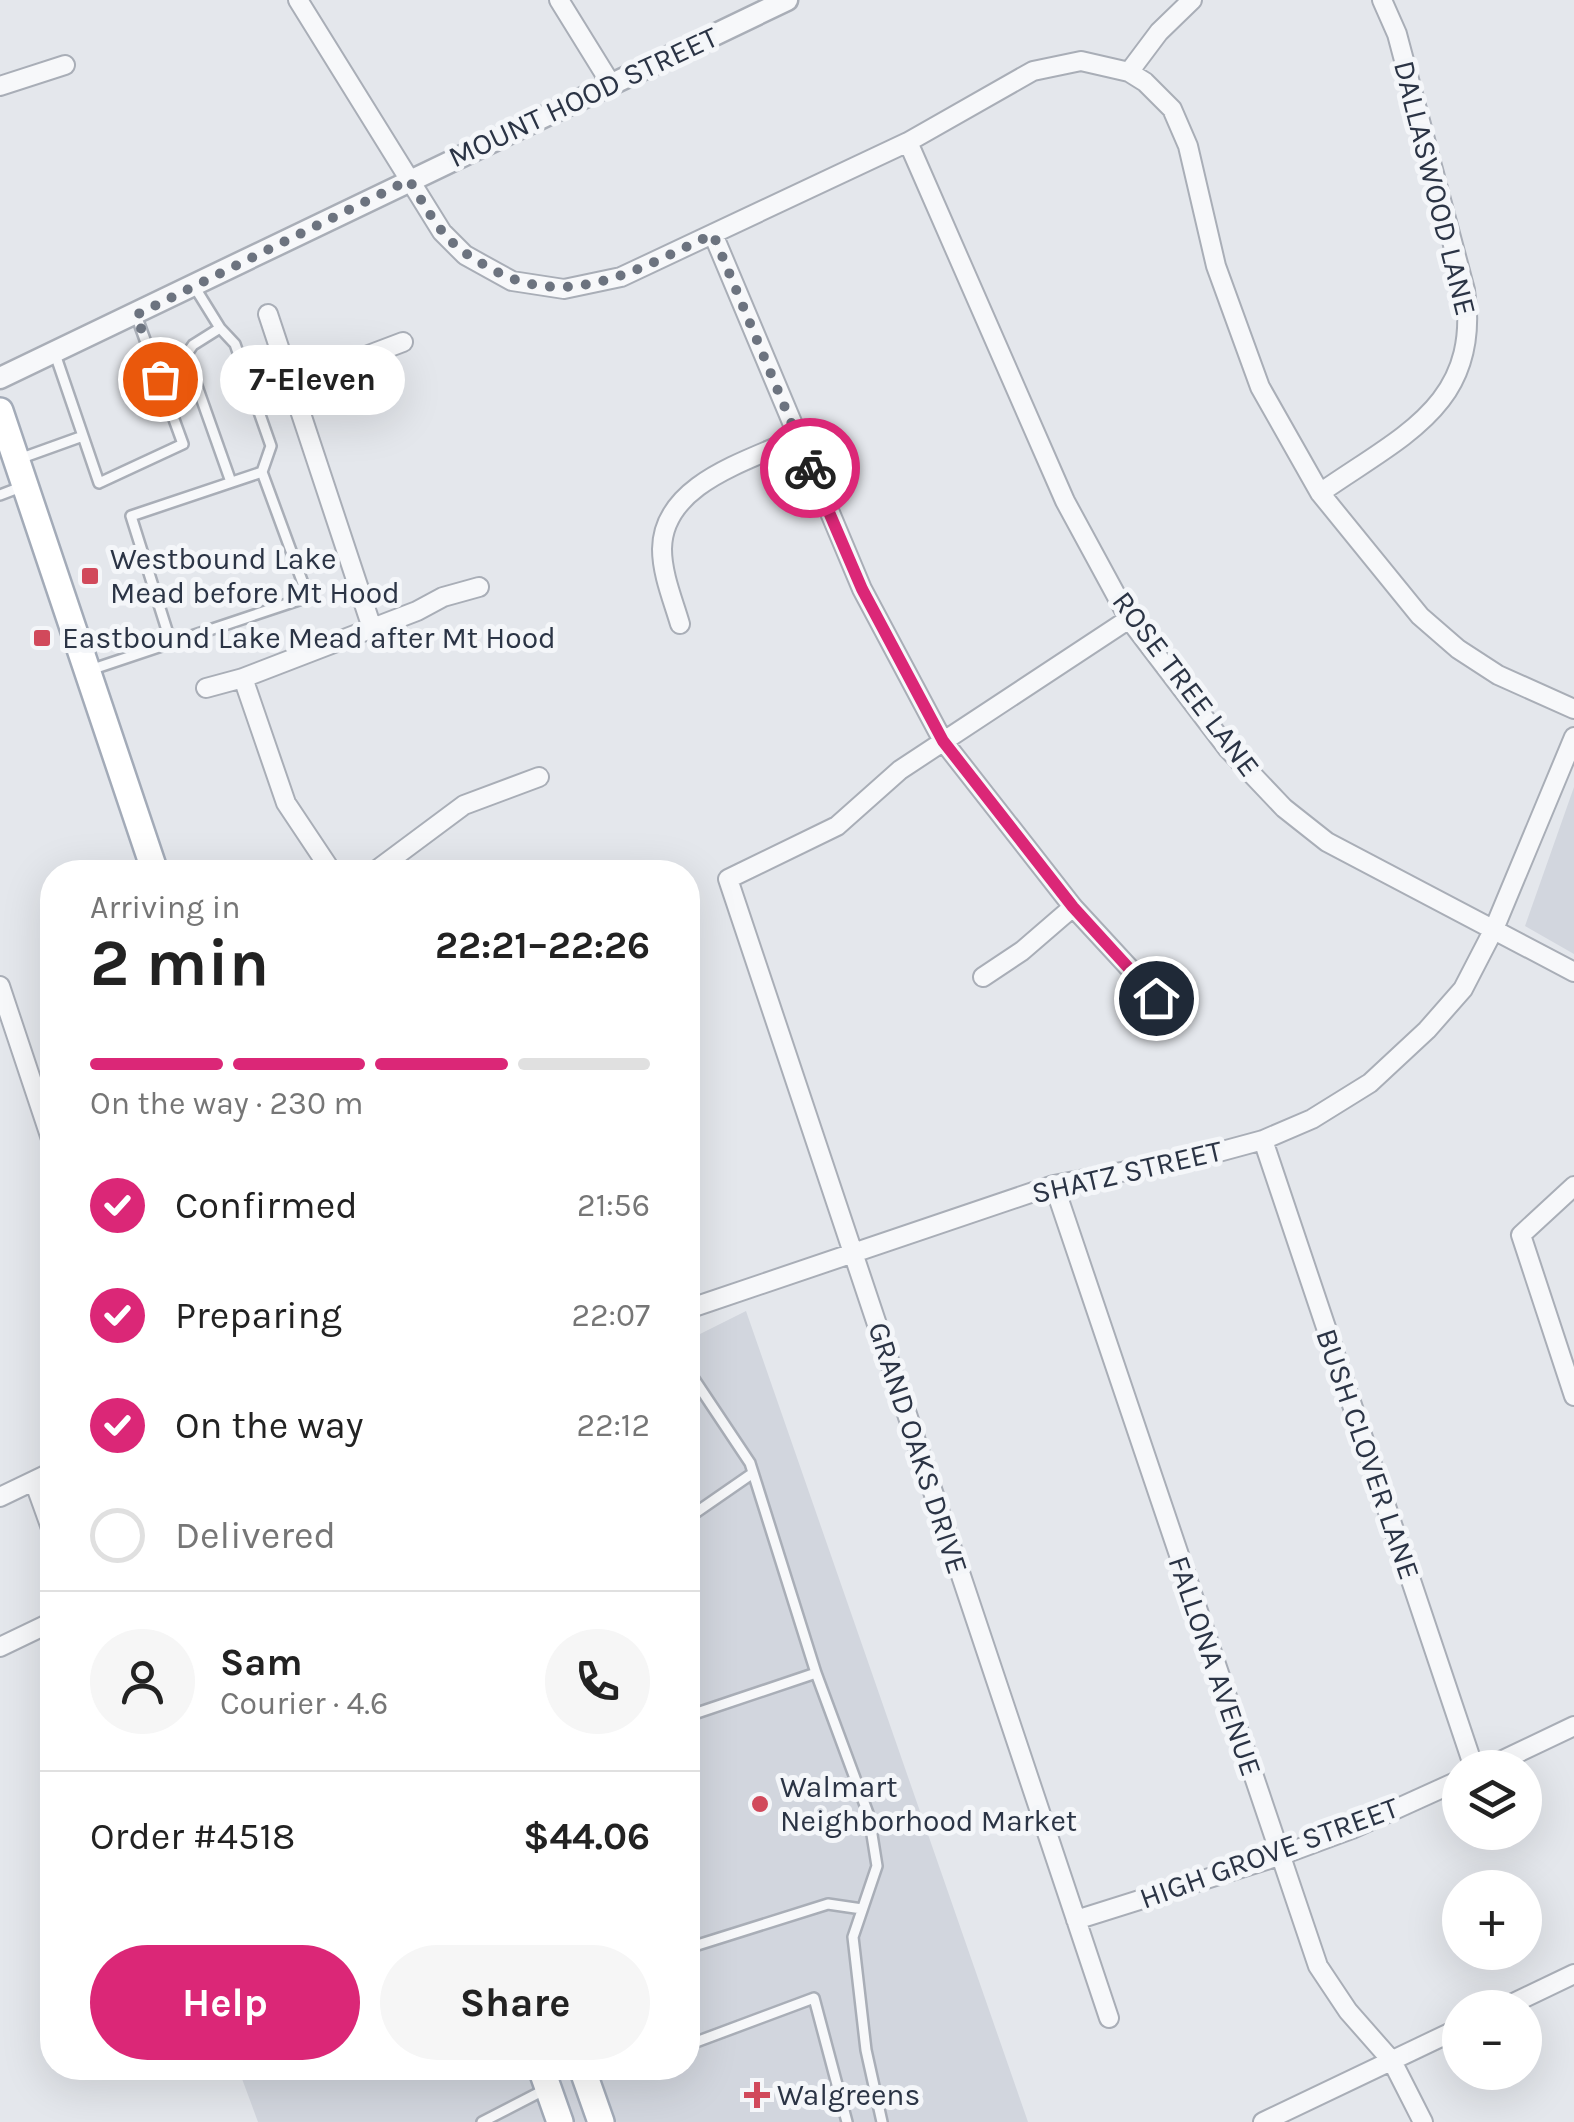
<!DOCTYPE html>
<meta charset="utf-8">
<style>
:root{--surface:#fff;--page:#f6f6f6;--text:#222;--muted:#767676;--line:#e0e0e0;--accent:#db2777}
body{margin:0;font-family:Karla,sans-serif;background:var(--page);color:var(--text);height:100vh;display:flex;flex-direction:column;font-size:38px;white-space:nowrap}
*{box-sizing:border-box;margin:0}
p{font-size:32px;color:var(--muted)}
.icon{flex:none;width:55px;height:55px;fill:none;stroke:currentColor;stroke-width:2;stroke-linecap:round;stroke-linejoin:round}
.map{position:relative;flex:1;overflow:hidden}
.sheet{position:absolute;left:40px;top:860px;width:660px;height:1220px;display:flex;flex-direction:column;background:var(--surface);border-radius:40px;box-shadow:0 10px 40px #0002}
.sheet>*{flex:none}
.tools{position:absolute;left:1442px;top:1750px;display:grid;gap:20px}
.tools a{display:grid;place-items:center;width:100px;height:100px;border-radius:50%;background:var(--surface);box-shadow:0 10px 40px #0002;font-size:50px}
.pin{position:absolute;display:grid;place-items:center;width:85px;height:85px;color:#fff;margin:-42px;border:5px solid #fff;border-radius:50%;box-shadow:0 2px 10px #0007}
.courier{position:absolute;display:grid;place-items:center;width:100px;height:100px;margin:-50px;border:8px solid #db2777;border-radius:50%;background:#fff;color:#222;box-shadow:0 2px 12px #0007}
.bubble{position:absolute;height:70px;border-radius:35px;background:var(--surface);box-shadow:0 10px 40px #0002;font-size:32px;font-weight:700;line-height:70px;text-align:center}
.head em{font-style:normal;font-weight:700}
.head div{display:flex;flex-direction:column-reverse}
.head{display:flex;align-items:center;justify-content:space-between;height:170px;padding:0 50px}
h1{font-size:65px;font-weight:700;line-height:75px}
.bar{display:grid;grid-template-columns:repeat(4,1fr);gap:15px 10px;align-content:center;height:120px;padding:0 50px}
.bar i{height:12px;border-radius:8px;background:var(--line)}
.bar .selected{background:var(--accent)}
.bar p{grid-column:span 4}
.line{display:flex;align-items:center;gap:25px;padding:0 50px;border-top:2px solid var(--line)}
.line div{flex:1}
.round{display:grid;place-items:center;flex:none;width:105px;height:105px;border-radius:52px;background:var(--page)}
ol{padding:0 50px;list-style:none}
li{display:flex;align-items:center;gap:30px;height:110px}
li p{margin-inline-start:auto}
li .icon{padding:10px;border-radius:50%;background:var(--accent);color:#fff;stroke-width:4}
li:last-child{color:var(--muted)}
li i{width:55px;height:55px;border:5px solid var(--line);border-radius:50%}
.action{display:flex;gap:20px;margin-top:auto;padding:20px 50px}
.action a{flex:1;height:115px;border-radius:60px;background:var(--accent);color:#fff;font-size:40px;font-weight:700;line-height:115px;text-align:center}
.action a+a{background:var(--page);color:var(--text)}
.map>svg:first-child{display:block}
.built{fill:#d2d6de}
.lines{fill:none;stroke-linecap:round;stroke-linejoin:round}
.service-casing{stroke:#a9aeb7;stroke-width:14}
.minor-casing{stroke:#a9aeb7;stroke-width:22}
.tertiary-casing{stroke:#a9aeb7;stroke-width:25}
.primary-casing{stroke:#a3abb8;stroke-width:30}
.service{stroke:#f7f8fa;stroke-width:9}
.minor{stroke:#f7f8fa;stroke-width:18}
.tertiary{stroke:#f7f8fa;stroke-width:20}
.primary{stroke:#fff;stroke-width:25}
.done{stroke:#6c737f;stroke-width:10;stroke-dasharray:0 18}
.route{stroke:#db2777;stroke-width:12}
.poi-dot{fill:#d1495b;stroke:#f4f6f9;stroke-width:4}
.labels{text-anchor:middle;stroke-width:10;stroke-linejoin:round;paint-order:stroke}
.street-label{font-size:30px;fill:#2b3445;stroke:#f4f6f9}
.poi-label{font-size:30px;fill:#2b3445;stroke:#f4f6f9;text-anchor:start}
</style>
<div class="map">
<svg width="1574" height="2122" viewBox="0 0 1574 2122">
<rect width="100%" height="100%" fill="#e4e7ec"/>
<!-- built -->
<path class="built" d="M1574 787V954L1525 926Z
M746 1311 1028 2122H258L238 2068H688V1340Z"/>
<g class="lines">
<!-- service casing -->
<g class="service-casing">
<path id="service" d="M194 286 220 328 235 344 271 446 262 472
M220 328 193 345 186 355 231 482
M83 436 99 483 183 444 136 315
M19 459 83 436 55 354
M0 495 21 487
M90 670 308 597 262 472 131 516 171 643
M688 1370 750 1463 816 1673 869 1816 877 1866 853 1937 866 2050 882 2122
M688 1518 753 1473
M688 1716 816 1673
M688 1948 828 1904 862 1909
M688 2045 814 1998 847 2122
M482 2122 546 2089"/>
</g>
<!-- minor casing -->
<g class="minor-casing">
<path id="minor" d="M298 0 442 232 465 255 512 281 564 289 621 277 908 142 1033 71 1081 61 1129 72 1145 82 1172 109 1188 146 1216 266 1260 387 1320 493 1420 616 1458 649 1498 675 1574 709
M559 0 611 84
M1129 72 1159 32 1192 0
M0 86 65 65
M908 142 1065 501 1129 619 1228 749 1284 808 1327 842 1574 972
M713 234 862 589 943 741 1073 907 1157 998
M268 314 372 628
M292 384 403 342
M1320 493C1401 436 1482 405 1465 290L1397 34 1382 0
M680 624C673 600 662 574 662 549 663 483 749 461 797 438
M243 678 286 803 332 872
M206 688 243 678 417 611 443 597 479 587
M374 872 464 805 539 777
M983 977 1022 951 1073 907
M0 986 52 1142
M1263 1140 1474 1768
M1054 1185 1318 1966 1348 2011 1392 2061 1423 2122
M1574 1186 1521 1235 1574 1396
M688 1309 1054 1185 1204 1156 1263 1140 1312 1119 1370 1083 1427 1030 1463 989 1494 929 1574 737
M34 1481 52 1531
M0 1497 52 1472
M0 1647 52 1622
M1486 1768 1574 1726
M1076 1920 1279 1856 1352 1829 1460 1780
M1503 2008 1574 1974
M1109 2018 728 879 837 826 900 770 1129 619
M1263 2122 1460 2028"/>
</g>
<!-- tertiary casing -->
<g class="tertiary-casing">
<path id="tertiary" d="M0 378 787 0"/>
</g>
<!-- primary casing -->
<g class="primary-casing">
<path id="primary" d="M0 411 155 872
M541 2068 560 2122
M582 2068 601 2122"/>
</g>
<!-- service -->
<use href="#service" class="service"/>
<!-- minor -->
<use href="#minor" class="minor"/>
<!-- tertiary -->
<use href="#tertiary" class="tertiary"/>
<!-- primary -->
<use href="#primary" class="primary"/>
</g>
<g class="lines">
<!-- done -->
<path class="done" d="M160 379 136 315 409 180C420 197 429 215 442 231 455 248 472 258 490 268 568 313 641 268 713 234L810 468"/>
<!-- route -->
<path class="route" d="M810 468 862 589 943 741 1073 907 1156 998"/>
</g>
<!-- markers -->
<g class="poi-dot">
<rect x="80" y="566" width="20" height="20" rx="5"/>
<rect x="32" y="628" width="20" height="20" rx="5"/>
<circle cx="760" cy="1804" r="10"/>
<path d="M752 2080h10v10h10v10h-10v10h-10v-10h-10v-10h10z"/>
</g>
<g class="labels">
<!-- street labels -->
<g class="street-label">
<text transform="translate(583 97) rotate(-25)" y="10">MOUNT HOOD STREET</text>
<text transform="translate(1435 188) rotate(76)" y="10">DALLASWOOD LANE</text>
<text transform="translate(1186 684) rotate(53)" y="10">ROSE TREE LANE</text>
<text transform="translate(1127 1172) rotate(-13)" y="10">SHATZ STREET</text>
<text transform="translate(918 1448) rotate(72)" y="10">GRAND OAKS DRIVE</text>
<text transform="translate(1368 1454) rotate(71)" y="10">BUSH CLOVER LANE</text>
<text transform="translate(1215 1666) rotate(71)" y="10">FALLONA AVENUE</text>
<text transform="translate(1269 1853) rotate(-20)" y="10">HIGH GROVE STREET</text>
</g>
<!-- poi labels -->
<g class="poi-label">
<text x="110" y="569">Westbound Lake<tspan x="110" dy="34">Mead before Mt Hood</tspan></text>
<text x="62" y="648">Eastbound Lake Mead after Mt Hood</text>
<text x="780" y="1797">Walmart<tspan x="780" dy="34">Neighborhood Market</tspan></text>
<text x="777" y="2105">Walgreens</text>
</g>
</g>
</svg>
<div class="tools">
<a><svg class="icon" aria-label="layers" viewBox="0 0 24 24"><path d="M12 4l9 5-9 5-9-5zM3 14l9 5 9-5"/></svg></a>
<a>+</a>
<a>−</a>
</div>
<div class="pin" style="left:160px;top:379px;background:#ea580c"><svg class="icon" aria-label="bag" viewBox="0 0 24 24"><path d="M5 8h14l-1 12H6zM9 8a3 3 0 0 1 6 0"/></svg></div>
<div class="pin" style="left:1156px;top:998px;background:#1f2937"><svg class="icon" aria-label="home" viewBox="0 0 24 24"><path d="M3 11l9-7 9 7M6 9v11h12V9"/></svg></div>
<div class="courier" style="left:810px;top:468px"><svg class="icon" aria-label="bike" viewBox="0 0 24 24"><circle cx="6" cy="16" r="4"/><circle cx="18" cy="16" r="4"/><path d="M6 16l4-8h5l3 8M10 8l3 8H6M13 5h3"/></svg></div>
<div class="bubble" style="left:220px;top:345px;width:185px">7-Eleven</div>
<section class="sheet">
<div class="head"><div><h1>2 min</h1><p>Arriving in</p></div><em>22:21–22:26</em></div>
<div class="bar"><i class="selected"></i><i class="selected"></i><i class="selected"></i><i></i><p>On the way · 230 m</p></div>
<ol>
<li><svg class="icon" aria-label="check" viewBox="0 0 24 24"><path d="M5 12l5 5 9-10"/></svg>Confirmed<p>21:56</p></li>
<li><svg class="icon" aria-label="check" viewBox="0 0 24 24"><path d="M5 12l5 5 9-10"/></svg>Preparing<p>22:07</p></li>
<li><svg class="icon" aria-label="check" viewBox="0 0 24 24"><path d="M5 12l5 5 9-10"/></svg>On the way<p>22:12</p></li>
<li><i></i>Delivered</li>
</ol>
<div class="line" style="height:180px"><a class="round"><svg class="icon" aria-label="person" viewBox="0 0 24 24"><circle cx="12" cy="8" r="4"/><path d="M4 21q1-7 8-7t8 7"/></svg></a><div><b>Sam</b><p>Courier · 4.6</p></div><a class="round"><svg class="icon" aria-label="phone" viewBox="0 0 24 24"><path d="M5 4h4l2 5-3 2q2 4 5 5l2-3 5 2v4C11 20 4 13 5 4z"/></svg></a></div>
<div class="line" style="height:130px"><div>Order #4518</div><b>$44.06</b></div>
<div class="action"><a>Help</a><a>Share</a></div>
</section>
</div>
